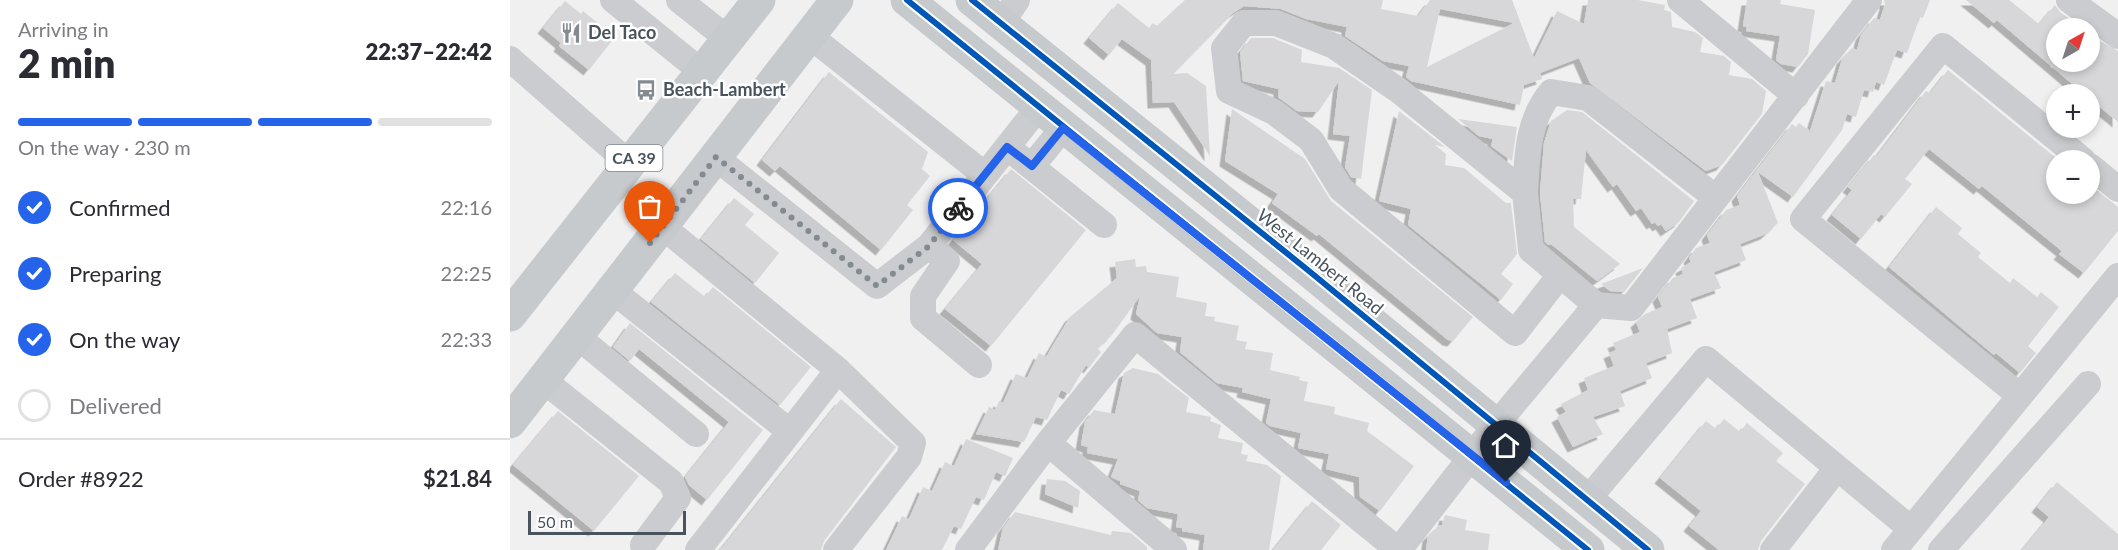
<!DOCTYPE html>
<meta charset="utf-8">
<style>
:root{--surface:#fff;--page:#f2f2f3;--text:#2b2b33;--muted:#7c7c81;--line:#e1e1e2;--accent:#2563eb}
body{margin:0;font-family:Lato,sans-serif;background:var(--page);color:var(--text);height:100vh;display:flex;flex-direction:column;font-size:22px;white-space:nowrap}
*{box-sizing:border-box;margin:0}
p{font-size:20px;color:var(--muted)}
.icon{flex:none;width:33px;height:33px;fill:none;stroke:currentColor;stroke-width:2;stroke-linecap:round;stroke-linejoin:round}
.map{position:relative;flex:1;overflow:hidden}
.panel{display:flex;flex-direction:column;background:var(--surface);width:510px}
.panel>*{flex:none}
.needle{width:39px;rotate:39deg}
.buttons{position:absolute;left:1536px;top:18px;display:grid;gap:12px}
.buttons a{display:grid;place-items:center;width:54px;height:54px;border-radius:50%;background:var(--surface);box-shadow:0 3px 9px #0003;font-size:30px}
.scale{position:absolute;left:18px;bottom:15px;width:158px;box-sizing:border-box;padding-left:6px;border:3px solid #48535c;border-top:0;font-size:16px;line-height:21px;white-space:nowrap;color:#48535c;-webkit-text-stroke:4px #fff;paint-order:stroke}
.pin{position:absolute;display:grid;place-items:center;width:51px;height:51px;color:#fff;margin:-62px -26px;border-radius:50% 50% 50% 0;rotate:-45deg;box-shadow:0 0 6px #0007}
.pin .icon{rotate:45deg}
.courier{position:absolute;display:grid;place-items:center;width:60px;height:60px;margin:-30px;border:4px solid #2563eb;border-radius:50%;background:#fff;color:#222;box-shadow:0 2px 8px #0007}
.headline em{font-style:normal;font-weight:800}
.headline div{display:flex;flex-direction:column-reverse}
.headline{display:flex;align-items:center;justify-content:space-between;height:102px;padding:0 18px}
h1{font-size:39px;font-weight:800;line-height:45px}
.bar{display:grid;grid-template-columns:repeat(4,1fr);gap:9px 6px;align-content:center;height:72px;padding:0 18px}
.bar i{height:8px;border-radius:4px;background:var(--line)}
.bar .on{background:var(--accent)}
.bar p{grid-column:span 4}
.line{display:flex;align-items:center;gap:15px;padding:0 18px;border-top:2px solid var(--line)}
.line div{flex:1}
ol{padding:0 18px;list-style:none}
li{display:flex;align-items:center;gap:18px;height:66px}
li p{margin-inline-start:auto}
li .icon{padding:6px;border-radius:50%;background:var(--accent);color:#fff;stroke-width:4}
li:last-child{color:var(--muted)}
li i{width:33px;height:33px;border:3px solid var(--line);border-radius:50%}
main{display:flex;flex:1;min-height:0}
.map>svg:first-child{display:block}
.building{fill:#d7d7d9;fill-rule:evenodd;filter:url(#shadow)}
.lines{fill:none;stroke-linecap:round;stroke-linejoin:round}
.minor{stroke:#cacccf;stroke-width:26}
.major{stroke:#c6cacd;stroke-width:33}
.cycleway-casing{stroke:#fff;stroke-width:10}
.cycleway{stroke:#0057b8;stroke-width:6}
.done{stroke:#838a90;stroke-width:6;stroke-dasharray:0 10.8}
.route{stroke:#2563eb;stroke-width:8}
.labels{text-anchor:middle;stroke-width:5;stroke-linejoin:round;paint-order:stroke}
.shield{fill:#fff;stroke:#7f878d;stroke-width:1.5}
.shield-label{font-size:16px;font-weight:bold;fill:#48535c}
.poi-label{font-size:18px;font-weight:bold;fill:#48535c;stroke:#fff;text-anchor:start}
.street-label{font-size:18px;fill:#48535c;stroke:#fff}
</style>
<main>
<section class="panel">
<div class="headline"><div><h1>2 min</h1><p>Arriving in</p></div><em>22:37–22:42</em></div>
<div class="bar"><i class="on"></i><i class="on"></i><i class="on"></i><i></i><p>On the way · 230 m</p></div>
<ol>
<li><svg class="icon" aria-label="check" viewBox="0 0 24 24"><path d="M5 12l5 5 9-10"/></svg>Confirmed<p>22:16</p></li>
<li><svg class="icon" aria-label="check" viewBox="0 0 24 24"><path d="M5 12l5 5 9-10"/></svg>Preparing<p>22:25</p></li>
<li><svg class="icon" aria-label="check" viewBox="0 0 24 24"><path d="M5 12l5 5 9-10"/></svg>On the way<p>22:33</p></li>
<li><i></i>Delivered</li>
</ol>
<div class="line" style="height:78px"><div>Order #8922</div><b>$21.84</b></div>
</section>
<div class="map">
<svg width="1608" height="550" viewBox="0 0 1608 550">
<defs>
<filter id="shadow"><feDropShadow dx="-5.5" dy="5.5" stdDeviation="0" flood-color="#0004"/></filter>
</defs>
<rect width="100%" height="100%" fill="#f1f0f0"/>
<!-- building -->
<path class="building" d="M675 0H873L871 9 908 16 920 0H1002L1024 58 1047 11 1074 24 1078 0H1128L1155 5 1154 10 1161 12 1162 27 1185 32 1193 38 1190 52 1214 56 1221 62 1219 75 1242 79 1256 91 1252 114 1212 165 1196 171 1080 83 1069 58 1030 73 1032 79 1014 85 1010 105 901 81 896 77 899 66 873 61 835 36 837 27 796 19 771 9 734 6 723 13 663 74 677 73 696 86 700 156 664 102 643 103 641 60 612 39 599 55 579 38 608 3 639 28 643 23 647 26ZM930 9 1004 23 917 67Z
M1237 0H1271L1270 4 1305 10 1298 54 1288 67 1271 64 1266 60 1270 36 1236 31 1237 27 1233 26Z
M1374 0H1420L1413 18 1410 17 1397 53 1387 50 1374 85 1366 82 1363 92 1354 90 1346 117 1337 114 1332 130 1283 197 1248 172 1268 223 1256 234 1230 244 1236 260 1204 272 1211 288 1180 299 1187 318 1157 329 1162 353 1136 363 1142 378 1110 391 1115 406 1083 417 1093 434 1063 447 1047 417 1056 412 1051 404 1078 390 1074 378 1104 366 1099 353 1106 350 1103 343 1130 332 1126 322 1135 314 1152 307 1148 297 1163 278 1173 274 1171 268 1181 262 1179 258 1186 248 1200 243 1197 235 1216 210 1230 205 1227 196 1282 124 1286 127 1289 123 1300 131 1316 81 1325 83 1332 59 1342 48 1347 50 1351 35 1364 18 1370 20 1375 4Z
M1456 0H1499L1529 24 1545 5 1550 12 1572 28H1546V62H1580V45L1585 38 1608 51V122L1580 99V94H1574L1487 20 1484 23Z
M55 1 71 14 73 11 105 37 79 70 49 46 51 43 33 28Z
M741 38H763L792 50 791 62 829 68 862 90 851 179 841 177 835 167 840 136 823 134 829 81 808 112 787 111 768 97 769 89 733 81 730 52Z
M1438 70 1546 158V194H1580V185L1608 207V231L1574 273 1549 254 1552 251 1472 186 1469 189 1419 149 1395 179 1402 184 1375 217 1371 214 1351 239 1322 215 1342 190 1338 187 1364 155 1366 157 1416 91 1420 93Z
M319 72 418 152 412 169 420 176 397 205 403 210 371 250 270 166 265 171 252 160Z
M722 109 795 159 821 201 963 317 943 341 938 340 809 234 807 236 762 203 768 194 715 161Z
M1057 110 1072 112 1184 201 1169 222 1156 231 1151 224 1148 226 1145 222 1142 224 1131 208 1126 211 1107 184 1103 187 1076 150 1071 199H1063L1064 227 1110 264 1087 281 1041 244 1039 245 1035 242 1030 193 1034 143 1041 121Z
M889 111 935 147 925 145 936 154 935 165 954 168 996 203H1001L1007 254 991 274 1003 284 991 300 898 225 901 209 869 201Z
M948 119 1007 127 1002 161 981 146 983 139 969 136Z
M501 169 576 230 481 346 435 309 472 264 443 240Z
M224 198 244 214 235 225 269 253 245 283 191 239Z
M1426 207 1452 228 1448 234 1471 253 1468 257 1500 283 1503 278 1527 297 1531 292 1549 307 1518 346 1526 353 1510 373 1486 353 1484 355 1379 267Z
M625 259 626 267 636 266 637 272 669 277 666 297 697 303 695 316 705 317 704 321 729 326 726 340 737 342 735 349 763 353 760 370 790 377 789 380 798 382 794 401 825 407 824 414 859 423 857 431 904 466 870 511 850 497 849 477 816 469 819 454 788 448 791 433 760 426 756 423 761 399 732 392 733 388 707 383 670 352 672 337 647 333 626 314 630 296 602 335 587 348 591 352 579 368 576 365 559 394 551 390 537 420 526 417 514 442 466 434 479 407 485 410 489 401 493 403 506 374 517 378 529 353 536 357 560 317 607 278 605 262Z
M1133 268 1114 292 1100 291 1091 284Z
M165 273 195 297 203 287 301 367 270 405 141 302Z
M120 323 253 430 197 500 179 485 175 477 219 422 129 349 120 361 103 347Z
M623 368 648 374 679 398 676 412 701 417 700 421 711 425 708 438 733 443 731 454 738 455 736 461 757 465 771 476 759 550H693L695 535 672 531V528L666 527 668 514 637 508 628 500 630 491 610 484V481L601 477 608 459 577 453 578 447 571 445 575 422 584 410 605 414 614 373Z
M331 399 386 447 314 541 311 550H210Z
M48 411 129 476 84 531 3 465Z
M1214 419 1230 432 1237 423 1273 453 1266 461 1295 484 1251 541 1248 550H1209L1179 526 1191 511 1150 478 1196 421 1206 429Z
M456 439 503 458 496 474 495 476 486 472 474 500 466 497 451 529 444 526 432 550H376L392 516 399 519 413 487 422 491 435 462 444 466Z
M537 479 555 481 570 491 568 508 535 494Z
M1547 482 1608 534V550H1512L1539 517 1527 507Z
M802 501 831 525 811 550H763Z
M505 512 601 535 602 531 621 533 637 547V550H488L493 528Z
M935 515 957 520 955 530 980 534 978 550H916L918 536 929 525H932Z"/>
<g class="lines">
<!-- minor -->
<path class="minor" d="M103 0 192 72
M169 0 218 39
M1170 0 1286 96
M1559 0 1608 36
M491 24 507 0
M300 36 475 175
M0 59 120 164
M497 147 594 225
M205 157 367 286 419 246 528 108
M522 166 553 128
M1580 166 1608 189
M1015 193C1017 157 1017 121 1041 92L1078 98 1206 198
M153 227 328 370 403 443 399 457 326 550
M419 246 437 261 413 296V318L469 365
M1050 275 1005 333 831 189 801 140 764 112 719 91 714 48 734 23H766L824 46 888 90 1015 193 1021 250 1086 305
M103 291 278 430
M68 337 186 434
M33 380 161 482 168 498 133 545
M1510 396 1293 219 1433 46 1573 160
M538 443 664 550
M1077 500 1196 359 1401 529
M188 550 328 370
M458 550 538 443 625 335 888 550
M889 550 985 426 1086 305 1121 308 1359 0
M1263 550 1327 468
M1384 550 1608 276
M1431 550 1578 384"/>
<!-- major -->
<path class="major" d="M397 0 1078 550
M462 0 799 271 1138 550
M0 315 249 0
M0 422 327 0"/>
<!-- cycleway casing -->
<g class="cycleway-casing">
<path id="cycleway" d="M397 0 1078 550
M462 0 799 271 1138 550"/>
</g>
<!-- cycleway -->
<use href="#cycleway" class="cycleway"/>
</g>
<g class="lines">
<!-- done -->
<path class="done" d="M140 243 206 157 367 286 419 246 448 208"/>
<!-- route -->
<path class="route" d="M448 208 497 147 522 166 553 128 996 482"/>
</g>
<!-- icons -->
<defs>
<g id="restaurant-bare" transform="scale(1.62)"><path d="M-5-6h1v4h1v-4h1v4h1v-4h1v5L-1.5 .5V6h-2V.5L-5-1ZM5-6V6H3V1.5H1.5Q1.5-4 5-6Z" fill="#838a90" stroke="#fff" stroke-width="2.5" paint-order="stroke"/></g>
<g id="bus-bare" transform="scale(1.62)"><path d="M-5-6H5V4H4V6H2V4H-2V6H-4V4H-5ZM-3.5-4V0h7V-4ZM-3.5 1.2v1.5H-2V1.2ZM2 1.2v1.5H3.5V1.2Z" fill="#838a90" stroke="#fff" stroke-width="2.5" paint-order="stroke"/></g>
</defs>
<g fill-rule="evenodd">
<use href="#restaurant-bare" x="61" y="33"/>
<use href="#bus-bare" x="136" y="90"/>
</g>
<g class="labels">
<!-- shield labels -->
<rect class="shield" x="95.5" y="145" width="57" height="26" rx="4.5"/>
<g class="shield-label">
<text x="124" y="164">CA 39</text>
</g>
<!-- poi labels -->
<g class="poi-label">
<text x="78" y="39">Del Taco</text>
<text x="153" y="96">Beach-Lambert</text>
</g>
<!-- street labels -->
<g class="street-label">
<text transform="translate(810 262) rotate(39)" y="6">West Lambert Road</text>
</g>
</g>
</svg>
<div class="buttons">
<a><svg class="needle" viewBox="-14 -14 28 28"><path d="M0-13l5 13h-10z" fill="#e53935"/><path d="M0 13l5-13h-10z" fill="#7c7c81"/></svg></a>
<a>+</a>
<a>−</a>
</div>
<div class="scale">50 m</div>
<div class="pin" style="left:140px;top:243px;background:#ea580c"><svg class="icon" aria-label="bag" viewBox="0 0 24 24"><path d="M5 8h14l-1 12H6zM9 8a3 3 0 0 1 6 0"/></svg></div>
<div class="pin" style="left:996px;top:482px;background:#1f2937"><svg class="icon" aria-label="home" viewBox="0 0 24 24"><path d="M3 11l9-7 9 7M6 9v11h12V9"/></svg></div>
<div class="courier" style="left:448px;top:208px"><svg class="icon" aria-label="bike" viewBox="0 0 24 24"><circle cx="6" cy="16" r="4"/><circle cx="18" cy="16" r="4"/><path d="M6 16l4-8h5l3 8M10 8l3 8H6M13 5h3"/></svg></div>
</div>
</main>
